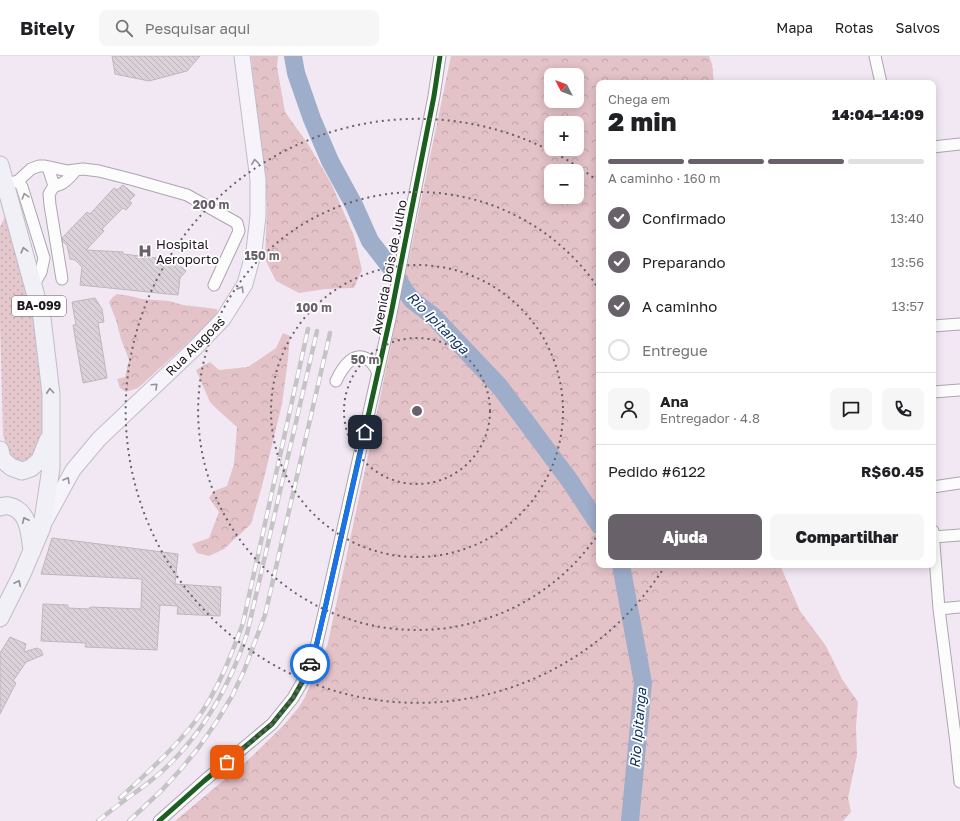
<!DOCTYPE html>
<html lang="pt">
<meta charset="utf-8">
<style>
:root{--surface:#fff;--page:#f6f6f6;--text:#202124;--muted:#757577;--line:#e0e0e0;--accent:#68616a}
body{margin:0;font-family:"Golos Text",sans-serif;background:var(--page);color:var(--text);height:100vh;display:flex;flex-direction:column;font-size:15px;white-space:nowrap}
*{box-sizing:border-box;margin:0}
p{font-size:13px;color:var(--muted)}
.icon{flex:none;width:22px;height:22px;fill:none;stroke:currentColor;stroke-width:2;stroke-linecap:round;stroke-linejoin:round}
.map{position:relative;flex:1;overflow:hidden}
.panel{position:absolute;left:596px;top:24px;width:340px;height:488px;display:flex;flex-direction:column;background:var(--surface);border-radius:8px;box-shadow:0 2px 10px #0003}
.panel>*{flex:none}
.needle{width:26px;rotate:312deg}
.controls{position:absolute;left:544px;top:12px;display:grid;gap:8px}
.controls a{display:grid;place-items:center;width:40px;height:40px;border-radius:8px;background:var(--surface);box-shadow:0 2px 10px #0003;font-size:20px}
.pin{position:absolute;display:grid;place-items:center;width:34px;height:34px;color:#fff;margin:-17px;border-radius:8px;box-shadow:0 2px 6px #0006}
.courier{position:absolute;display:grid;place-items:center;width:40px;height:40px;margin:-20px;border:3px solid #1a73e8;border-radius:50%;background:#fff;color:#222;box-shadow:0 1px 5px #0007}
.overview em{font-style:normal;font-weight:800}
.overview div{display:flex;flex-direction:column-reverse}
.overview{display:flex;align-items:center;justify-content:space-between;height:68px;padding:0 12px}
h1{font-size:26px;font-weight:800;line-height:30px}
.bar{display:grid;grid-template-columns:repeat(4,1fr);gap:6px 4px;align-content:center;height:48px;padding:0 12px}
.bar i{height:5px;border-radius:3px;background:var(--line)}
.bar .on{background:var(--accent)}
.bar p{grid-column:span 4}
.line{display:flex;align-items:center;gap:10px;padding:0 12px;border-top:1px solid var(--line)}
.line div{flex:1}
.round{display:grid;place-items:center;flex:none;width:42px;height:42px;border-radius:8px;background:var(--page)}
ol{padding:0 12px;list-style:none}
li{display:flex;align-items:center;gap:12px;height:44px}
li p{margin-inline-start:auto}
li .icon{padding:4px;border-radius:50%;background:var(--accent);color:#fff;stroke-width:4}
li:last-child{color:var(--muted)}
li i{width:22px;height:22px;border:2px solid var(--line);border-radius:50%}
.cta{display:flex;gap:8px;margin-top:auto;padding:8px 12px}
.cta a{flex:1;height:46px;border-radius:8px;background:var(--accent);color:#fff;font-size:16px;font-weight:800;line-height:46px;text-align:center}
.cta a+a{background:var(--page);color:var(--text)}
header{display:flex;align-items:center;gap:24px;box-sizing:border-box;height:56px;padding:0 20px;background:var(--surface);border-bottom:1px solid var(--line)}
header strong{font-size:19px}
nav{display:flex;gap:22px;margin-inline-start:auto;font-size:14px}
.search{width:280px;height:36px;background:var(--page);display:flex;align-items:center;gap:10px;box-sizing:border-box;padding:0 14px;border-radius:8px;color:var(--muted);font-size:15px}
.map>svg:first-child{display:block}
.grass{fill:url(#grass-dots)}
.forest{fill:url(#forest-crowns);fill-rule:evenodd}
.lines{fill:none;stroke-linecap:round;stroke-linejoin:round}
.river{stroke:#9eadca;stroke-width:18}
.building{fill:url(#building-back-hatch);stroke:#c0b6be}
.minor-casing{stroke:#aca5ae;stroke-width:13}
.major-casing{stroke:#c1bcc9;stroke-width:17}
.highway-casing{stroke:#c1bcc9;stroke-width:19}
.minor{stroke:#fdfcfd;stroke-width:11}
.major{stroke:#f6f4fa;stroke-width:15}
.highway{stroke:#f1f0f7;stroke-width:17}
.rail-casing{stroke:#c6c3c6;stroke-width:4.5}
.rail{stroke:#fff;stroke-width:3;stroke-dasharray:9;stroke-linecap:butt}
.cycleway-casing{stroke:#fff;stroke-width:8}
.cycleway{stroke:#1b5e20;stroke-width:5}
.oneway{stroke:#959198}
.oneway2{stroke:#99959a}
.oneway3{stroke:#928f96}
.done{stroke:#68616a;stroke-width:4;stroke-dasharray:0 7.2}
.route{stroke:#1a73e8;stroke-width:5}
.ring{fill:none;stroke:#68616a;stroke-width:2;stroke-dasharray:2 4}
.labels{text-anchor:middle;stroke-width:3.5;stroke-linejoin:round;paint-order:stroke}
.shield{fill:#fff;stroke:#625d63;stroke-width:1}
.shield-label{font-size:12px;font-weight:bold;fill:#1e1820}
.poi-label{font-size:13px;fill:#1e1820;stroke:#fff;text-anchor:start}
.street-label{font-size:13px;fill:#1e1820;stroke:#fff}
.water-label{font-size:14px;font-style:italic;fill:#133362;stroke:#fff}
.centre{fill:#68616a;stroke:#fff;stroke-width:2}
.ring-label{font-size:12px;text-anchor:middle;font-weight:bold;fill:#68616a;stroke:#fff;stroke-width:3.5;stroke-linejoin:round;paint-order:stroke}
</style>
<header>
<strong>Bitely</strong>
<div class="search"><svg class="icon" aria-label="search" viewBox="0 0 24 24"><circle cx="10" cy="10" r="6"/><path d="M15 15l6 6"/></svg>Pesquisar aqui</div>
<nav><a>Mapa</a><a>Rotas</a><a>Salvos</a></nav>
</header>
<div class="map">
<svg width="960" height="765" viewBox="0 0 960 765">
<defs>
<pattern id="grass-dots" width="8" height="8" patternUnits="userSpaceOnUse"><rect width="8" height="8" fill="#e4c8ce"/><path d="M2 2h.1M6 6h.1" fill="none" stroke="#c3abb1" stroke-width="1.8" stroke-linecap="round"/></pattern>
<pattern id="forest-crowns" width="20" height="18" patternUnits="userSpaceOnUse"><rect width="20" height="18" fill="#e3c2c8"/><path d="M2 6a3 3 0 1 1 6 0M12 15a3 3 0 1 1 6 0" fill="none" stroke="#c2a6ac"/></pattern>
<pattern id="building-back-hatch" width="6" height="6" patternUnits="userSpaceOnUse"><rect width="6" height="6" fill="#dad1d9"/><path d="M-1 5l2 2M0 0l6 6M5-1l2 2" fill="none" stroke="#bbb3ba"/></pattern>
</defs>
<rect width="100%" height="100%" fill="#f1e8f4"/>
<!-- grass -->
<path class="grass" d="M8 154 35 257 43 343V384L39 399 24 410 13 406 8 397 3 379 0 265V171Z"/>
<!-- forest -->
<path class="forest" d="M251 0H278L277 11 285 56 308 88 331 127 354 180 362 214 354 232 325 233 299 237 276 225 265 203 267 151Z
M451 0H709L712 8 714 27H599V509H780L800 555 826 590 842 623 858 646 856 670 857 699 848 742 851 756 843 765H175L249 703 283 670 299 651 305 641 327 591 369 395ZM551 19H577V45H551ZM551 67H577V93H551ZM551 115H577V141H551Z
M117 238 130 240 142 243 169 245 183 249 217 253V260L138 332 126 336 120 332 117 323 125 321 129 304 121 283 116 264 109 246 113 241Z
M283 277 290 280 288 303 282 348 262 430 251 468 224 493 209 500 197 497 192 488 209 482 219 456 209 442 214 435 227 430 234 408 237 371 218 354 210 346 196 314 210 306 219 314 248 311 276 292Z"/>
<g class="lines">
<!-- river -->
<path class="river" d="M293 0 296 17 312 63 330 105 354 149 370 185 391 212 405 235 412 244 433 260 500 331 570 425 599 469
M621 509 643 627 630 765"/>
</g>
<!-- building -->
<path class="building" d="M112 0H200L187 15 149 25 115 18Z
M123 129 135 139 129 145 132 147 126 154 123 152 102 173 104 175 86 194 123 196V198L173 204 186 215 180 222 178 239 80 229 82 211 75 204 70 203 67 189 63 186 62 182 87 156 90 158 114 132 117 134Z
M95 242 102 253 104 266 98 267 107 322 83 327 73 269H76L72 246Z
M52 482 178 498 175 528 221 531 220 560 177 558 178 550 160 549 157 594 85 591 86 587 41 585 43 548 68 549V552L89 553 90 551 141 553 142 523 41 518Z
M10 581 26 588 24 596 37 592 41 594 43 599 26 606 13 625 16 627 0 658V597Z"/>
<g class="lines">
<!-- minor casing -->
<g class="minor-casing">
<path id="minor" d="M875 0 881 27
M933 91 960 88
M48 111 54 130 49 138 50 149 62 223
M18 125 22 131 44 202 41 216 33 230
M6 128 18 125 31 113 39 110H45L68 115 83 113 99 115 134 124 187 139 237 167 239 175 214 229
M54 130C64 129 70 121 76 114
M933 270 960 268
M336 325C342 312 355 291 371 306 374 309 376 313 378 317
M933 336 960 334
M933 431 960 427
M933 475 939 553 956 687 960 726
M933 481 960 479
M939 553 960 551
M159 765 204 725 272 668 293 642 308 616 316 591 326 548 391 258 418 121 434 40 440 0"/>
</g>
<!-- major casing -->
<g class="major-casing">
<path id="major" d="M45 465 73 414 99 383 195 292 223 263 245 228 254 195 258 160V124L242 0"/>
</g>
<!-- highway casing -->
<g class="highway-casing">
<path id="highway" d="M0 109 42 262 51 338V412L42 471 22 518 0 562
M0 394 2 403 11 411 22 415 31 412 40 404 48 384
M0 451C3 450 7 449 9 450 29 454 30 479 32 495"/>
</g>
<!-- minor -->
<use href="#minor" class="minor"/>
<!-- major -->
<use href="#major" class="major"/>
<!-- highway -->
<use href="#highway" class="highway"/>
<!-- rail casing -->
<g class="rail-casing">
<path id="rail" d="M120 742C147 717 175 692 197 663 218 634 231 600 243 567L308 273
M98 765C118 748 139 735 159 718 202 680 229 632 247 578L317 275
M129 765 162 734 182 712 199 691 217 665 232 640 244 615 265 559 330 277"/>
</g>
<!-- rail -->
<use href="#rail" class="rail"/>
<!-- cycleway casing -->
<g class="cycleway-casing">
<path id="cycleway" d="M159 765 204 725 272 668 293 642 308 616 316 591 326 548 391 258 418 121 434 40 440 0"/>
</g>
<!-- cycleway -->
<use href="#cycleway" class="cycleway"/>
</g>
<!-- one-way arrows -->
<defs><path id="oneway-chevron" d="M-2-3.5L2.5 0L-2 3.5" fill="none" stroke-width="1.6" stroke-linecap="round" stroke-linejoin="round"/></defs>
<g class="oneway">
<use href="#oneway-chevron" transform="translate(255 106) rotate(-97)"/>
<use href="#oneway-chevron" transform="translate(241 233) rotate(-59)"/>
<use href="#oneway-chevron" transform="translate(155 330) rotate(-43)"/>
<use href="#oneway-chevron" transform="translate(67 424) rotate(-61)"/>
</g>
<use class="oneway2" href="#oneway-chevron" transform="translate(25 140) rotate(-107)"/>
<g class="oneway3">
<use href="#oneway-chevron" transform="translate(24 194) rotate(-105)"/>
<use href="#oneway-chevron" transform="translate(50 335) rotate(-95)"/>
<use href="#oneway-chevron" transform="translate(25 464) rotate(-115)"/>
<use href="#oneway-chevron" transform="translate(18 527) rotate(-63)"/>
</g>
<g class="lines">
<!-- done -->
<path class="done" d="M227 706 272 668 293 642 308 616 310 608"/>
<!-- route -->
<path class="route" d="M310 608 316 591 326 548 365 376"/>
</g>
<!-- distance rings -->
<g class="ring">
<circle cx="417" cy="355" r="73"/>
<circle cx="417" cy="355" r="146"/>
<path d="M599 477A219 219 0 1 1 599 233"/>
<path d="M665 510A292 292 0 1 1 599 126"/>
</g>
<!-- icons -->
<defs>
<g id="hospital-bare" transform="scale(1.08)"><path d="M-5-5h3v3.5h4V-5h3V5h-3V1.5h-4V5h-3Z" fill="#68616a" stroke="#fff" stroke-width="2.5" paint-order="stroke"/></g>
</defs>
<g fill-rule="evenodd">
<use href="#hospital-bare" x="145" y="195"/>
</g>
<g class="labels">
<!-- shield labels -->
<rect class="shield" x="12" y="240" width="54" height="20" rx="3"/>
<g class="shield-label">
<text x="39" y="254">BA-099</text>
</g>
<!-- poi labels -->
<g class="poi-label">
<text x="156" y="193">Hospital<tspan x="156" dy="15">Aeroporto</tspan></text>
</g>
<!-- street labels -->
<g class="street-label">
<text transform="translate(389 211) rotate(-79)" y="5">Avenida Dois de Julho</text>
<text transform="translate(195 290) rotate(-45)" y="5">Rua Alagoas</text>
</g>
<!-- water labels -->
<g class="water-label">
<text transform="translate(438 267) rotate(45)" y="5">Rio Ipitanga</text>
<text transform="translate(638 672) rotate(-85)" y="5">Rio Ipitanga</text>
</g>
</g>
<circle cx="417" cy="355" r="6" class="centre"/>
<g class="ring-label">
<text x="211" y="153">200 m</text>
<text x="262" y="204">150 m</text>
<text x="314" y="256">100 m</text>
<text x="365" y="308">50 m</text>
</g>
</svg>
<div class="controls">
<a><svg class="needle" viewBox="-14 -14 28 28"><path d="M0-13l5 13h-10z" fill="#e53935"/><path d="M0 13l5-13h-10z" fill="#757577"/></svg></a>
<a>+</a>
<a>−</a>
</div>
<div class="pin" style="left:227px;top:706px;background:#ea580c"><svg class="icon" aria-label="bag" viewBox="0 0 24 24"><path d="M5 8h14l-1 12H6zM9 8a3 3 0 0 1 6 0"/></svg></div>
<div class="pin" style="left:365px;top:376px;background:#1f2937"><svg class="icon" aria-label="home" viewBox="0 0 24 24"><path d="M3 11l9-7 9 7M6 9v11h12V9"/></svg></div>
<div class="courier" style="left:310px;top:608px"><svg class="icon" aria-label="car" viewBox="0 0 24 24"><path d="M5 17H2v-5l4-1 3-4h7l3 4 3 1v5h-3M9 17h6M6 11h13"/><circle cx="7" cy="17" r="2"/><circle cx="17" cy="17" r="2"/></svg></div>
<section class="panel">
<div class="overview"><div><h1>2 min</h1><p>Chega em</p></div><em>14:04–14:09</em></div>
<div class="bar"><i class="on"></i><i class="on"></i><i class="on"></i><i></i><p>A caminho · 160 m</p></div>
<ol>
<li><svg class="icon" aria-label="check" viewBox="0 0 24 24"><path d="M5 12l5 5 9-10"/></svg>Confirmado<p>13:40</p></li>
<li><svg class="icon" aria-label="check" viewBox="0 0 24 24"><path d="M5 12l5 5 9-10"/></svg>Preparando<p>13:56</p></li>
<li><svg class="icon" aria-label="check" viewBox="0 0 24 24"><path d="M5 12l5 5 9-10"/></svg>A caminho<p>13:57</p></li>
<li><i></i>Entregue</li>
</ol>
<div class="line" style="height:72px"><a class="round"><svg class="icon" aria-label="person" viewBox="0 0 24 24"><circle cx="12" cy="8" r="4"/><path d="M4 21q1-7 8-7t8 7"/></svg></a><div><b>Ana</b><p>Entregador · 4.8</p></div><a class="round"><svg class="icon" aria-label="chat" viewBox="0 0 24 24"><path d="M4 5h16v11H9l-5 4z"/></svg></a><a class="round"><svg class="icon" aria-label="phone" viewBox="0 0 24 24"><path d="M5 4h4l2 5-3 2q2 4 5 5l2-3 5 2v4C11 20 4 13 5 4z"/></svg></a></div>
<div class="line" style="height:52px"><div>Pedido #6122</div><b>R$60.45</b></div>
<div class="cta"><a>Ajuda</a><a>Compartilhar</a></div>
</section>
</div>
